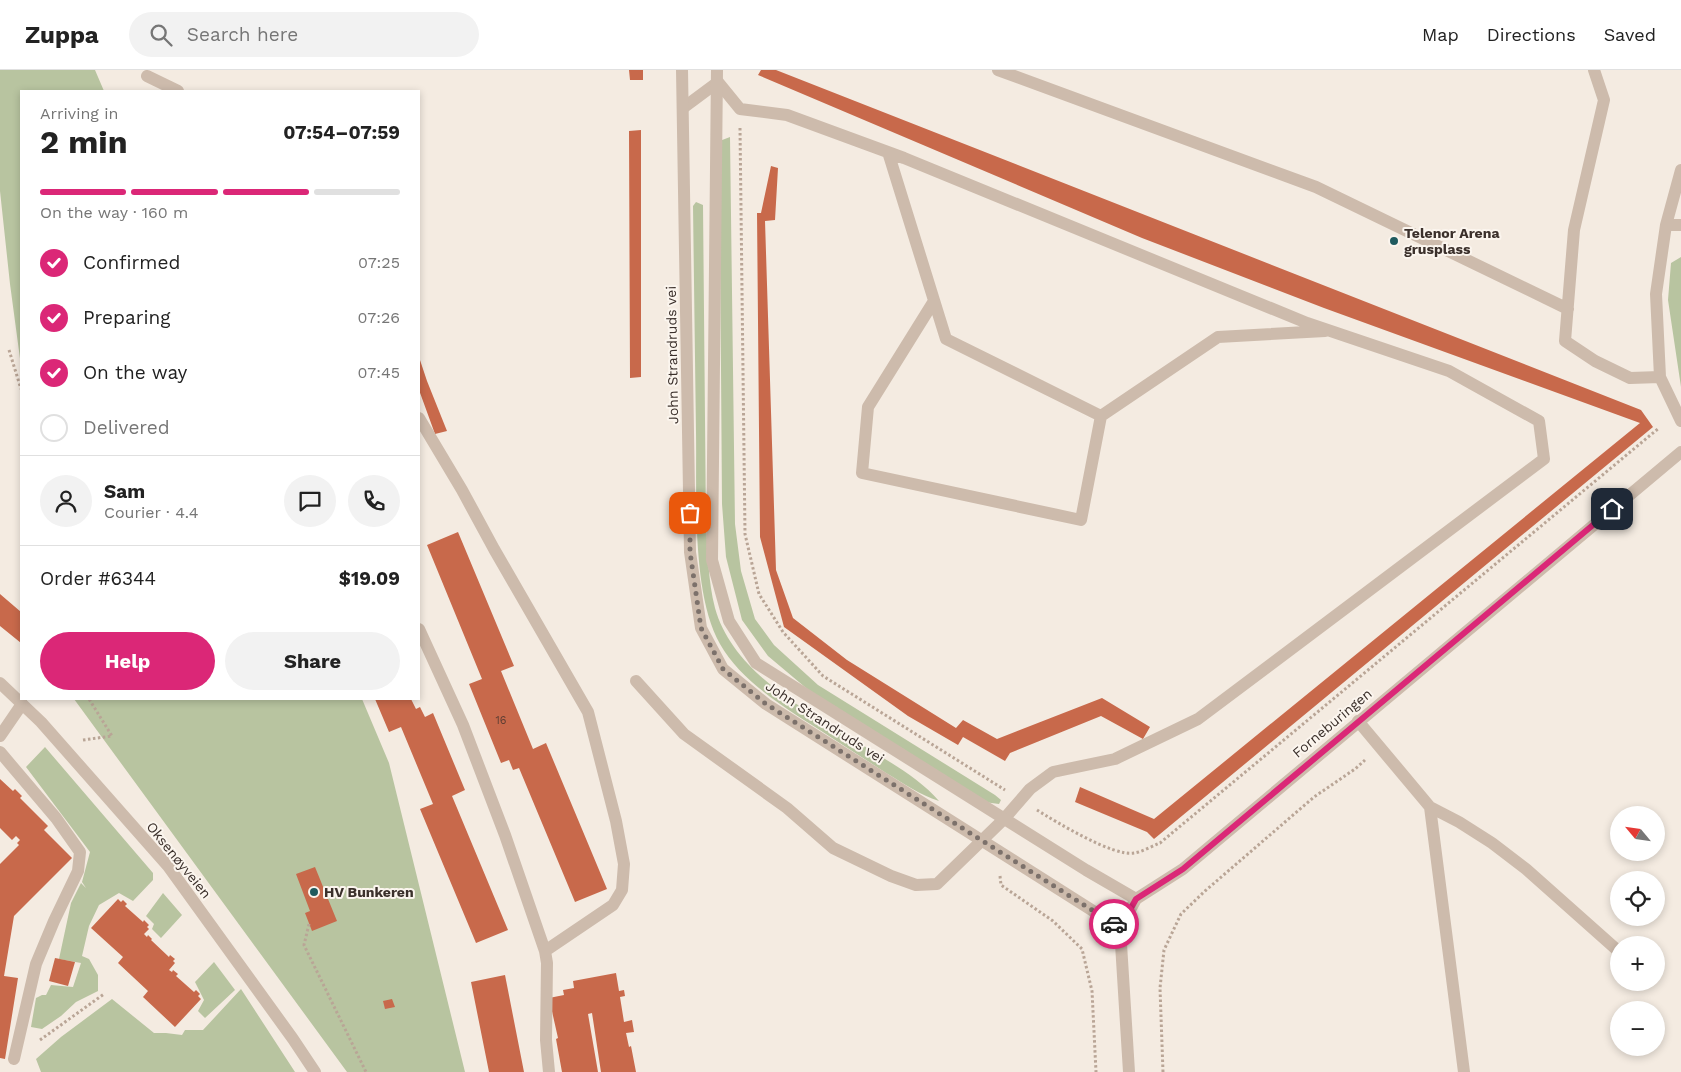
<!DOCTYPE html>
<meta charset="utf-8">
<style>
:root{--surface:#fff;--page:#f2f2f2;--text:#222;--muted:#767676;--line:#e0e0e0;--accent:#db2777}
body{margin:0;font-family:"Work Sans",sans-serif;background:var(--page);color:var(--text);height:100vh;display:flex;flex-direction:column;font-size:19px;white-space:nowrap}
*{box-sizing:border-box;margin:0}
p{font-size:16px;color:var(--muted)}
.icon{flex:none;width:28px;height:28px;fill:none;stroke:currentColor;stroke-width:2;stroke-linecap:round;stroke-linejoin:round}
.map{position:relative;flex:1;overflow:hidden}
.sheet{position:absolute;left:20px;top:20px;width:400px;height:610px;display:flex;flex-direction:column;background:var(--surface);border-radius:0px;box-shadow:0 2px 8px #0003}
.sheet>*{flex:none}
.needle{width:32px;rotate:299deg}
.controls{position:absolute;left:1610px;top:736px;display:grid;gap:10px}
.controls a{display:grid;place-items:center;width:55px;height:55px;border-radius:50%;background:var(--surface);box-shadow:0 2px 8px #0003;font-size:25px}
.pin{position:absolute;display:grid;place-items:center;width:42px;height:42px;color:#fff;margin:-21px;border-radius:10px;box-shadow:0 2px 8px #0006}
.courier{position:absolute;display:grid;place-items:center;width:50px;height:50px;margin:-25px;border:4px solid #db2777;border-radius:50%;background:#fff;color:#222;box-shadow:0 1px 6px #0007}
.headline em{font-style:normal;font-weight:700}
.headline div{display:flex;flex-direction:column-reverse}
.headline{display:flex;align-items:center;justify-content:space-between;height:85px;padding:0 20px}
h1{font-size:32px;font-weight:700;line-height:38px}
.bar{display:grid;grid-template-columns:repeat(4,1fr);gap:8px 5px;align-content:center;height:60px;padding:0 20px}
.bar i{height:6px;border-radius:4px;background:var(--line)}
.bar .on{background:var(--accent)}
.bar p{grid-column:span 4}
.line{display:flex;align-items:center;gap:12px;padding:0 20px;border-top:1px solid var(--line)}
.line div{flex:1}
.round{display:grid;place-items:center;flex:none;width:52px;height:52px;border-radius:26px;background:var(--page)}
ol{padding:0 20px;list-style:none}
li{display:flex;align-items:center;gap:15px;height:55px}
li p{margin-inline-start:auto}
li .icon{padding:5px;border-radius:50%;background:var(--accent);color:#fff;stroke-width:4}
li:last-child{color:var(--muted)}
li i{width:28px;height:28px;border:2px solid var(--line);border-radius:50%}
.action{display:flex;gap:10px;margin-top:auto;padding:10px 20px}
.action a{flex:1;height:58px;border-radius:30px;background:var(--accent);color:#fff;font-size:20px;font-weight:700;line-height:58px;text-align:center}
.action a+a{background:var(--page);color:var(--text)}
header{display:flex;align-items:center;gap:30px;box-sizing:border-box;height:70px;padding:0 25px;background:var(--surface);border-bottom:1px solid var(--line)}
header strong{font-size:24px}
nav{display:flex;gap:28px;margin-inline-start:auto;font-size:18px}
.search{width:350px;height:45px;background:var(--page);display:flex;align-items:center;gap:12px;box-sizing:border-box;padding:0 18px;border-radius:28px;color:var(--muted);font-size:19px}
.map>svg:first-child{display:block}
.green{fill:#b8c4a0}
.building{fill:#c8694b}
.lines{fill:none;stroke-linecap:round;stroke-linejoin:round}
.path{stroke:#b9a596;stroke-width:3;stroke-dasharray:2.5 2.5;stroke-linecap:butt}
.service{stroke:#cdbbac;stroke-width:12}
.minor{stroke:#cdbbac;stroke-width:12}
.tertiary{stroke:#cdbbac;stroke-width:12}
.done{stroke:#7c716b;stroke-width:5;stroke-dasharray:0 9}
.route{stroke:#db2777;stroke-width:6}
.poi-dot{fill:#1f5a5e;stroke:#fbf5ee;stroke-width:2}
.labels{text-anchor:middle;stroke-width:4;stroke-linejoin:round;paint-order:stroke}
.number-label{font-size:11px;fill:#5e3e33}
.poi-label{font-size:14px;font-weight:bold;fill:#3b302b;stroke:#fbf5ee;text-anchor:start}
.street-label{font-size:14px;fill:#3b302b;stroke:#fbf5ee}
</style>
<header>
<strong>Zuppa</strong>
<div class="search"><svg class="icon" aria-label="search" viewBox="0 0 24 24"><circle cx="10" cy="10" r="6"/><path d="M15 15l6 6"/></svg>Search here</div>
<nav><a>Map</a><a>Directions</a><a>Saved</a></nav>
</header>
<div class="map">
<svg width="1681" height="1002" viewBox="0 0 1681 1002">
<rect width="100%" height="100%" fill="#f4ebe1"/>
<!-- green -->
<path class="green" d="M0 0H95L104 21H21V296L10 214 0 121Z
M730 67 735 454 741 501 755 549 774 575 818 615 995 725 1001 730 999 734 984 732 812 623 768 586 742 550 726 487 722 434 720 163 717 72Z
M696 132 703 135 706 455C708 482 708 511 715 538 734 606 813 644 869 679 893 694 920 709 939 731 920 725 903 713 886 703 868 691 850 680 832 668 794 643 743 615 720 574 691 523 697 422 696 362 695 287 694 212 693 136Z
M1681 187V317L1668 230 1671 193Z
M74 629H362L389 693 465 1002H347Z
M45 677 153 803V810L133 831 119 823 99 835 89 856 82 886 89 889 98 905V921L76 932 61 946 42 959 31 957 36 928 42 925H46L51 915 73 917 81 893 59 889 71 833 81 813 86 818 82 812 90 782 26 697Z
M163 823 182 845 161 868 152 859 154 854 146 846Z
M214 892 235 920 205 948 198 941 204 930 195 912Z
M241 919 295 1002H41L36 989 61 967 112 929 154 963H166L182 965 185 960H203Z"/>
<!-- building -->
<path class="building" d="M629 0H643V10H630Z
M761 0H776L1641 340 1653 357 1154 769 1147 762 1075 732 1080 717 1154 749 1640 353 1324 238 1142 168 758 5Z
M641 60V307L630 308 629 61Z
M771 96 778 98 775 150 765 151 776 500 793 548 847 590 956 658 963 650 997 669 1102 628 1150 657 1143 669 1101 646 1010 683 1005 691 963 667 958 675 908 646 784 557 760 467 757 143H761Z
M419 287 427 311 447 361 435 364 419 320Z
M458 462 514 596 501 601 533 679 546 673 607 819 575 832 519 698 513 700 509 690 501 693 469 614 482 609 427 475Z
M0 524 21 542V573L0 556Z
M375 629H411L416 639 420 637 425 647 433 643 465 720 452 726 508 860 476 873 420 739 433 734 401 657 389 662Z
M0 709 13 721 15 719 22 726 20 728 48 756 44 760 72 788 14 846 4 906 18 908 5 989 0 988V794L19 775 17 773 20 770 16 766 12 770 0 758Z
M315 797 337 851 312 861 305 843 310 841 296 804Z
M118 829 121 832 123 830 127 834 125 836 143 852 144 850 149 855 147 857 149 859 144 864 147 867 148 865 152 869 151 870 169 887 170 885 175 889 173 891 175 893 169 900 172 902 173 900 178 904 176 906 194 922 196 920 200 924 198 926 201 929 175 957 143 927 148 921 118 893 123 887 91 858Z
M55 888 75 892 68 916 49 911Z
M616 903 619 921 624 920 625 926 620 927 624 952 632 950 634 962 626 963 629 977 631 976 636 1002H601L592 943 588 944 598 1002H562L556 969 558 968 549 928 564 925 563 920 574 918 573 911Z
M505 905 524 1002H489L471 912Z
M392 929 395 937 385 939 383 931Z"/>
<g class="lines">
<!-- path -->
<path class="path" d="M740 58 745 464 759 524 783 562 823 606 1005 720
M9 280 21 319
M83 670 112 666 89 629
M1037 740C1056 752 1114 787 1134 783 1142 782 1152 776 1160 773L1659 358
M1000 806 1001 815 1053 851 1082 879 1092 921 1096 1002
M309 854 304 875 366 1002
M40 970 104 924
M1163 1002 1160 918 1164 880 1181 844 1205 821 1314 727 1355 699 1365 690"/>
<!-- service -->
<path class="service" d="M998 0 1316 117 1568 239
M1594 0 1604 30 1574 160 1565 271 1595 291 1630 308 1660 307
M147 6 178 21
M888 82 946 269 1101 346 1218 267 1325 261
M1681 100 1666 155 1656 224 1660 307 1681 351
M1666 155H1681
M934 231 868 337 862 403 1081 450 1101 346
M419 348 462 420 494 479 588 642 616 751 624 794 622 820 613 835 545 881
M419 559 463 655 505 765 545 881 547 893 546 970 549 1002
M636 611 684 664 787 738 833 778 891 806 916 815 937 814 1004 749 1030 719 1053 702 1115 689 1198 649 1544 389 1539 351 1449 301 1307 253 904 88 787 45 740 39 718 12 683 38
M1358 651 1430 737 1459 752 1492 773 1526 799 1616 879
M0 666 22 634
M0 682 56 748 80 782 78 801 54 851 36 894 14 989
M1430 737 1464 1002"/>
<!-- minor -->
<path class="minor" d="M0 613 41 652 168 796 293 969 315 1002"/>
<!-- tertiary -->
<path class="tertiary" d="M682 0 690 482 701 558 723 599 766 634 1120 858
M717 0 712 490 729 551 756 593 1086 800 1136 829
M1129 1002 1120 858 1136 829 1183 799 1681 382"/>
</g>
<g class="lines">
<!-- done -->
<path class="done" d="M690 443V482L701 558 723 599 766 634 1114 854"/>
<!-- route -->
<path class="route" d="M1114 854 1120 858 1136 829 1183 799 1612 439"/>
</g>
<!-- markers -->
<g class="poi-dot">
<circle cx="1394" cy="171" r="5"/>
<circle cx="314" cy="822" r="5"/>
</g>
<g class="labels">
<!-- number labels -->
<g class="number-label">
<text x="501" y="654">16</text>
</g>
<!-- poi labels -->
<g class="poi-label">
<text x="1404" y="168">Telenor Arena<tspan x="1404" dy="16">grusplass</tspan></text>
<text x="324" y="827">HV Bunkeren</text>
</g>
<!-- street labels -->
<g class="street-label">
<text transform="translate(672 285) rotate(-91)" y="5">John Strandruds vei</text>
<text transform="translate(825 652) rotate(33)" y="5">John Strandruds vei</text>
<text transform="translate(1332 653) rotate(-40)" y="5">Forneburingen</text>
<text transform="translate(179 790) rotate(51)" y="5">Oksenøyveien</text>
</g>
</g>
</svg>
<div class="controls">
<a><svg class="needle" viewBox="-14 -14 28 28"><path d="M0-13l5 13h-10z" fill="#e53935"/><path d="M0 13l5-13h-10z" fill="#767676"/></svg></a>
<a><svg class="icon" aria-label="locate" viewBox="0 0 24 24"><circle cx="12" cy="12" r="6"/><path d="M12 2v4M12 18v4M2 12h4M18 12h4"/></svg></a>
<a>+</a>
<a>−</a>
</div>
<div class="pin" style="left:690px;top:443px;background:#ea580c"><svg class="icon" aria-label="bag" viewBox="0 0 24 24"><path d="M5 8h14l-1 12H6zM9 8a3 3 0 0 1 6 0"/></svg></div>
<div class="pin" style="left:1612px;top:439px;background:#1f2937"><svg class="icon" aria-label="home" viewBox="0 0 24 24"><path d="M3 11l9-7 9 7M6 9v11h12V9"/></svg></div>
<div class="courier" style="left:1114px;top:854px"><svg class="icon" aria-label="car" viewBox="0 0 24 24"><path d="M5 17H2v-5l4-1 3-4h7l3 4 3 1v5h-3M9 17h6M6 11h13"/><circle cx="7" cy="17" r="2"/><circle cx="17" cy="17" r="2"/></svg></div>
<section class="sheet">
<div class="headline"><div><h1>2 min</h1><p>Arriving in</p></div><em>07:54–07:59</em></div>
<div class="bar"><i class="on"></i><i class="on"></i><i class="on"></i><i></i><p>On the way · 160 m</p></div>
<ol>
<li><svg class="icon" aria-label="check" viewBox="0 0 24 24"><path d="M5 12l5 5 9-10"/></svg>Confirmed<p>07:25</p></li>
<li><svg class="icon" aria-label="check" viewBox="0 0 24 24"><path d="M5 12l5 5 9-10"/></svg>Preparing<p>07:26</p></li>
<li><svg class="icon" aria-label="check" viewBox="0 0 24 24"><path d="M5 12l5 5 9-10"/></svg>On the way<p>07:45</p></li>
<li><i></i>Delivered</li>
</ol>
<div class="line" style="height:90px"><a class="round"><svg class="icon" aria-label="person" viewBox="0 0 24 24"><circle cx="12" cy="8" r="4"/><path d="M4 21q1-7 8-7t8 7"/></svg></a><div><b>Sam</b><p>Courier · 4.4</p></div><a class="round"><svg class="icon" aria-label="chat" viewBox="0 0 24 24"><path d="M4 5h16v11H9l-5 4z"/></svg></a><a class="round"><svg class="icon" aria-label="phone" viewBox="0 0 24 24"><path d="M5 4h4l2 5-3 2q2 4 5 5l2-3 5 2v4C11 20 4 13 5 4z"/></svg></a></div>
<div class="line" style="height:65px"><div>Order #6344</div><b>$19.09</b></div>
<div class="action"><a>Help</a><a>Share</a></div>
</section>
</div>
